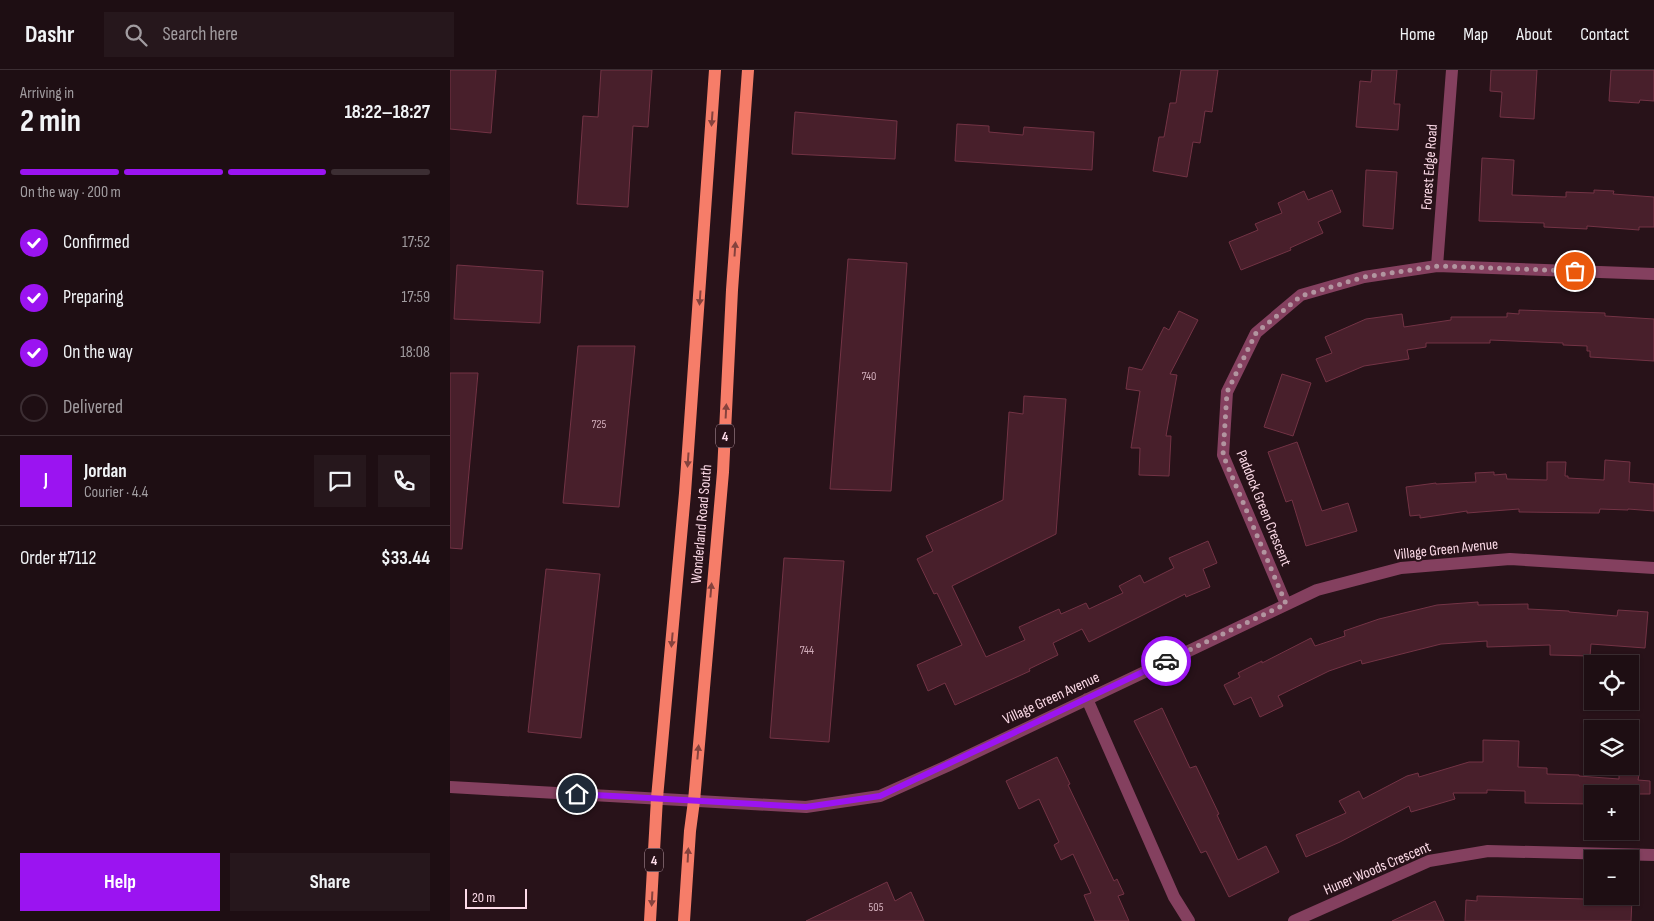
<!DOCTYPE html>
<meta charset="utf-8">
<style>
:root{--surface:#1e0e13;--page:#26171c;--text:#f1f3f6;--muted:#a19ca0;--line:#3c2e33;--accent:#9b14f1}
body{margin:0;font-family:"Sofia Sans Condensed",sans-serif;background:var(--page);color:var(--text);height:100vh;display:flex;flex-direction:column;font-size:19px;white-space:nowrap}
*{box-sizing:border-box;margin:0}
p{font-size:16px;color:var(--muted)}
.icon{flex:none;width:28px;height:28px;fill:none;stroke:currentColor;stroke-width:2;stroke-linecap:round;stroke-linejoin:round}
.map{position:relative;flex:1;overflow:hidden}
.drawer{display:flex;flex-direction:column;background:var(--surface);width:450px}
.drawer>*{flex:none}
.controls{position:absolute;left:1134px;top:585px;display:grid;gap:10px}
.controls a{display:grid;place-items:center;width:55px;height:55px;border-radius:0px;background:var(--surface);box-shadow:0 1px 4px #0004,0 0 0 1px var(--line);font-size:25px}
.scale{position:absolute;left:15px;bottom:12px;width:62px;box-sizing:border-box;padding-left:5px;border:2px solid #fddbe8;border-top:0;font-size:14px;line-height:18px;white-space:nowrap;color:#fddbe8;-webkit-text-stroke:4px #281219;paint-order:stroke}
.pin{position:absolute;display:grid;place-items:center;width:42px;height:42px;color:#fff;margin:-21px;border:2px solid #fff;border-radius:50%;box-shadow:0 1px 5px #0007}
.courier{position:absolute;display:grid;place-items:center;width:50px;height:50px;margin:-25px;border:4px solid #9b14f1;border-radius:50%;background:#fff;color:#222;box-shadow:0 1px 6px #0007}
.head em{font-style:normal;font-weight:700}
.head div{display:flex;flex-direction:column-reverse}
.head{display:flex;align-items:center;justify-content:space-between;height:85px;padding:0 20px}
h1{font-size:32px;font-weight:700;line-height:38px}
.bar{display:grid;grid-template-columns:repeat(4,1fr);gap:8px 5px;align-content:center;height:60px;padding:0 20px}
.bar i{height:6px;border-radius:4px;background:var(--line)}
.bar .selected{background:var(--accent)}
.bar p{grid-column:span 4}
.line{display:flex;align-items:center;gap:12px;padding:0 20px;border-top:1px solid var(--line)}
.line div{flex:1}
.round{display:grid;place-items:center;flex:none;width:52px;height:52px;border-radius:0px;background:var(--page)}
ol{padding:0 20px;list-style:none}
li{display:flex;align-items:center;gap:15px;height:55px}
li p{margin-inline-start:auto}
li .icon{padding:5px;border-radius:50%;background:var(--accent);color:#fff;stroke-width:4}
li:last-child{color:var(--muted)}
li i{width:28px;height:28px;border:2px solid var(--line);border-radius:50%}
.cta{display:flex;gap:10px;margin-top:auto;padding:10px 20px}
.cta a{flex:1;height:58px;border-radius:0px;background:var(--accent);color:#fff;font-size:20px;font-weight:700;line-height:58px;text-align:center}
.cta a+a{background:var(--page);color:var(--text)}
header{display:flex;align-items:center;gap:30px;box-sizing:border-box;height:70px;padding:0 25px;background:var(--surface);border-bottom:1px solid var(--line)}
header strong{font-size:24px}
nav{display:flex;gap:28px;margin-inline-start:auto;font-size:18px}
.search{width:350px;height:45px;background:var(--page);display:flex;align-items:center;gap:12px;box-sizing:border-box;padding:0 18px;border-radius:0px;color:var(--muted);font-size:19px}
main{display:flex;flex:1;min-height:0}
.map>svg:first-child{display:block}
.building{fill:#481f2b;stroke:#733345}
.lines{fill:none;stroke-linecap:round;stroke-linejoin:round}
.minor{stroke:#84405f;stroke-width:12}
.major{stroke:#f67d69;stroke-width:12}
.oneway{fill:#85423d}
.done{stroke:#b295a0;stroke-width:5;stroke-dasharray:0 9}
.route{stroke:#9b14f1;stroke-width:6}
.labels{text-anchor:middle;stroke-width:4;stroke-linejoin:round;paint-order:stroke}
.number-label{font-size:12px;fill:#d0acb9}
.shield{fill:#281219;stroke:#bd9faa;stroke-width:1}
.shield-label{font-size:14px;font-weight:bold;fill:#fddbe8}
.street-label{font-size:15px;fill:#fddbe8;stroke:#281219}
</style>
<header>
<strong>Dashr</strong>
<div class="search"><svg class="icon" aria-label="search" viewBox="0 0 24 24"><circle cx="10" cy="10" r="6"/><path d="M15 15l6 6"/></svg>Search here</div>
<nav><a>Home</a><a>Map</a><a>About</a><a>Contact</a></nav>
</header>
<main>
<section class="drawer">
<div class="head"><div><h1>2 min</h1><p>Arriving in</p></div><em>18:22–18:27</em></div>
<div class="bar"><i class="selected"></i><i class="selected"></i><i class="selected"></i><i></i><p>On the way · 200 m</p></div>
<ol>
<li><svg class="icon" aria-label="check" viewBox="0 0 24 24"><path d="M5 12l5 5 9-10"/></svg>Confirmed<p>17:52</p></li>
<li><svg class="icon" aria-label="check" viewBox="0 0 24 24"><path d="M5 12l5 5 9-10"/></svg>Preparing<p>17:59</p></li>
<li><svg class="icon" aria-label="check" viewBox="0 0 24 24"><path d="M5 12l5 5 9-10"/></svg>On the way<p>18:08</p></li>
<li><i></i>Delivered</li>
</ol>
<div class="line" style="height:90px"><b class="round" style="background:var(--accent);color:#fff">J</b><div><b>Jordan</b><p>Courier · 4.4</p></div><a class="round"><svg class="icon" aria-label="chat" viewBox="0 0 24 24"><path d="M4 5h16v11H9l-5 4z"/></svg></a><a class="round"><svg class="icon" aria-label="phone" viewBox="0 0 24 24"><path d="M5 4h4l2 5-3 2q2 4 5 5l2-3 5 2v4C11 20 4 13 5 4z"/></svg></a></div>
<div class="line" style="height:65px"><div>Order #7112</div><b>$33.44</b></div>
<div class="cta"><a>Help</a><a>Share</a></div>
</section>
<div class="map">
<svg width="1204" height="851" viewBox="0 0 1204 851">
<rect width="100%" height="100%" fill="#281219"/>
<!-- building -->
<path class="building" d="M0 0H46L41 63 0 59Z
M151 0H202L198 57 183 56 178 137 127 134 133 46 148 47Z
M731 0H768L762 42 755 41 750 73 743 72 737 107 703 101 709 67H714L720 33H726Z
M922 0H947L944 34H950L948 60 906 57 910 11 921 12Z
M1041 0H1087L1084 49 1050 47 1052 22 1040 21Z
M1161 0H1204V31L1190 30 1189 33 1159 31Z
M345 42 447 51 445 89 342 84Z
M507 54 539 56V62L573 65 574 57 644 62 642 100 505 91Z
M1032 88 1064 90 1062 125 1116 127V122L1144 123V120L1164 121 1163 124 1204 127V157H1189V160L1137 156V159L1094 157V153L1029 151Z
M916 100 947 102 943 159 913 156Z
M882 120 891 142 868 152 873 163 840 178 841 180 791 200 779 172 808 160 805 154 832 143 828 133 854 121 858 130Z
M398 189 457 193 441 421 380 419Z
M7 195 93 201 90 253 4 249Z
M1069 240 1155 243V246L1204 249V291L1140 287V281H1137V276L1113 275V273L1040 270V273H976V277L957 280 959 289 914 296 876 312 866 289 882 283 875 267 916 249 952 244 954 257 1001 250V247H1057V243L1069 244Z
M729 241 748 250 720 304 727 305 716 366H721L719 406 689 405 690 378H681L690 321 676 319 679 297 692 300 714 257 719 260Z
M128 276H185L169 437 113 433Z
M0 303H28L12 479 0 478Z
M832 304 861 313 843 366 814 357Z
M574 326 616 329 606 464 502 516 536 587 575 570 569 557 609 539 611 544 636 533 639 539 673 523 669 516 690 505 694 513 724 498 719 488 758 471 767 493 753 499 760 517 736 527 735 524 639 572 632 559 603 573 608 585 579 599 580 601 505 635 495 613 478 621 467 595 512 575 487 523 484 524 467 489 483 481 476 466 553 430 559 342 573 344Z
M847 372 872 441 898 433 907 461 856 476 842 430 836 432 818 382Z
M1155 390 1180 392 1179 412 1204 414V441L1178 439V440L1150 439 1149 443 1069 442V439L1017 443V441L970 448V445L960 446 956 417 986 413V414L1026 412 1025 403 1044 402V405L1056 404 1057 409 1097 410V392H1116L1115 406H1118V408L1154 410Z
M334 488 394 491 379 672 320 668Z
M96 499 150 504 131 668 78 662Z
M1028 532V535L1078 534V539L1119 541V542L1167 546 1168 540 1198 542 1195 578 1141 574 1140 586 1100 585V575L1037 577V571L991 574 912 594 911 590 879 601 828 626 833 636 810 647 801 627 784 635 774 615 790 607 788 603 812 591V593L861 568 865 576 895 566 894 561 929 549 987 535Z
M712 638 740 698 746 696 769 744 767 745 788 790 816 776 829 802 779 827 756 781 751 783 684 651Z
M1033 670 1069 671 1068 697 1097 698V704L1129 705V706L1169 709V704L1189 705 1188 710 1200 711V724H1142V734L1075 733V721L1037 720V723H1003L1005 729 961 742 959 736 890 772 856 787 846 765 896 743 889 731 909 721 913 729 957 706 968 703 969 707 1019 692H1033Z
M607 687 620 714 618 715 664 811 667 809 674 824 668 826 679 851H645L634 825 641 823 623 784 611 790 604 775 609 772 589 729 569 739 556 711Z
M437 812 445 831 461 822 474 851H356Z
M1027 826 1135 829V827L1182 829 1181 851H1015L1016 830 1027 831Z
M985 831 994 851H942Z"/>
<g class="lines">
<!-- minor -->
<path class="minor" d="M987 196 1002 0
M836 534 773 385 777 322 806 263 851 225 914 207 987 196 1204 204
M637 629 724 827 739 851
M0 717 356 737 430 726 497 696 867 520 951 498 1060 489 1204 498
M844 851 979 791 1038 781 1204 785"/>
<!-- major -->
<path class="major" d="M200 851 207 728 235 423 265 0
M234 851 240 761 244 731 273 402 282 220 298 0"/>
</g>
<!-- one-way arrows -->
<defs><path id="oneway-solid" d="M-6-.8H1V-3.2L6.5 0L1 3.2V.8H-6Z" transform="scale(1.25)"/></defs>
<g class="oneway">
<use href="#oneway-solid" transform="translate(262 49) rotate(94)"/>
<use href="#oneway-solid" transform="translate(285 179) rotate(-86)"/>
<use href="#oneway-solid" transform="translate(250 228) rotate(94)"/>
<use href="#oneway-solid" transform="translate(276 341) rotate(-87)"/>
<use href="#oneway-solid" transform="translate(238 390) rotate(94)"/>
<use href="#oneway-solid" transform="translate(261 520) rotate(-85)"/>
<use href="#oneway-solid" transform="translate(222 570) rotate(95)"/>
<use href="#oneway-solid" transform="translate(248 682) rotate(-85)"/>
<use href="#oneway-solid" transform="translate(238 785) rotate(-87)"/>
<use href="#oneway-solid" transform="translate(202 829) rotate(93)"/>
</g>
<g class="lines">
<!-- done -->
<path class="done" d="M716 591 836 534 773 385 777 322 806 263 851 226 914 207 988 196 1125 201"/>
<!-- route -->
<path class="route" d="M127 724 356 737 430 726 716 591"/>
</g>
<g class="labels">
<!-- number labels -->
<g class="number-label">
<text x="419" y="310">740</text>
<text x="149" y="358">725</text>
<text x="357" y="584">744</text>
<text x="426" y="841">505</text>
</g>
<!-- shield labels -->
<g class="shield">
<rect x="266" y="354.5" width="18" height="23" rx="4"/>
<rect x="195" y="778.5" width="18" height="23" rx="4"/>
</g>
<g class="shield-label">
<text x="275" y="371">4</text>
<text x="204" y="795">4</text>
</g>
<!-- street labels -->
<g class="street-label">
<text transform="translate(979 97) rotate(-86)" y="5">Forest Edge Road</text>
<text transform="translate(814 438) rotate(68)" y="5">Paddock Green Crescent</text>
<text transform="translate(251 454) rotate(-85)" y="5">Wonderland Road South</text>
<text transform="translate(996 479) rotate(-6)" y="5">Village Green Avenue</text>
<text transform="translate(601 628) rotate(-25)" y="5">Village Green Avenue</text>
<text transform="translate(927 798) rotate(-23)" y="5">Huner Woods Crescent</text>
</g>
</g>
</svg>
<div class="controls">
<a><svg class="icon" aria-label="locate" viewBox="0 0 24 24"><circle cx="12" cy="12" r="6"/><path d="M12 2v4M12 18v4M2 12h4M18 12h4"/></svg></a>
<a><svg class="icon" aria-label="layers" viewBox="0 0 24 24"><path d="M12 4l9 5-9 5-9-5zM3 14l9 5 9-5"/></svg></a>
<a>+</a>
<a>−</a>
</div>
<div class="scale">20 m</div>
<div class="pin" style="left:1125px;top:201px;background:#ea580c"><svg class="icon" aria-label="bag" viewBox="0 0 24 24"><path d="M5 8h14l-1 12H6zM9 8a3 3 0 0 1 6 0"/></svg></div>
<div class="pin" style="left:127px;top:724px;background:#1f2937"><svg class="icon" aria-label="home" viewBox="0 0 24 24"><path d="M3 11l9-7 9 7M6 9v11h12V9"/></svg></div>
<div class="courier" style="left:716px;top:591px"><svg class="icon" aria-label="car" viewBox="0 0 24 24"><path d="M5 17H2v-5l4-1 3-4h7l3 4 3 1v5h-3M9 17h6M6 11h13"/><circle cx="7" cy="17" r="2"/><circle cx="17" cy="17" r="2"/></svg></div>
</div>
</main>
